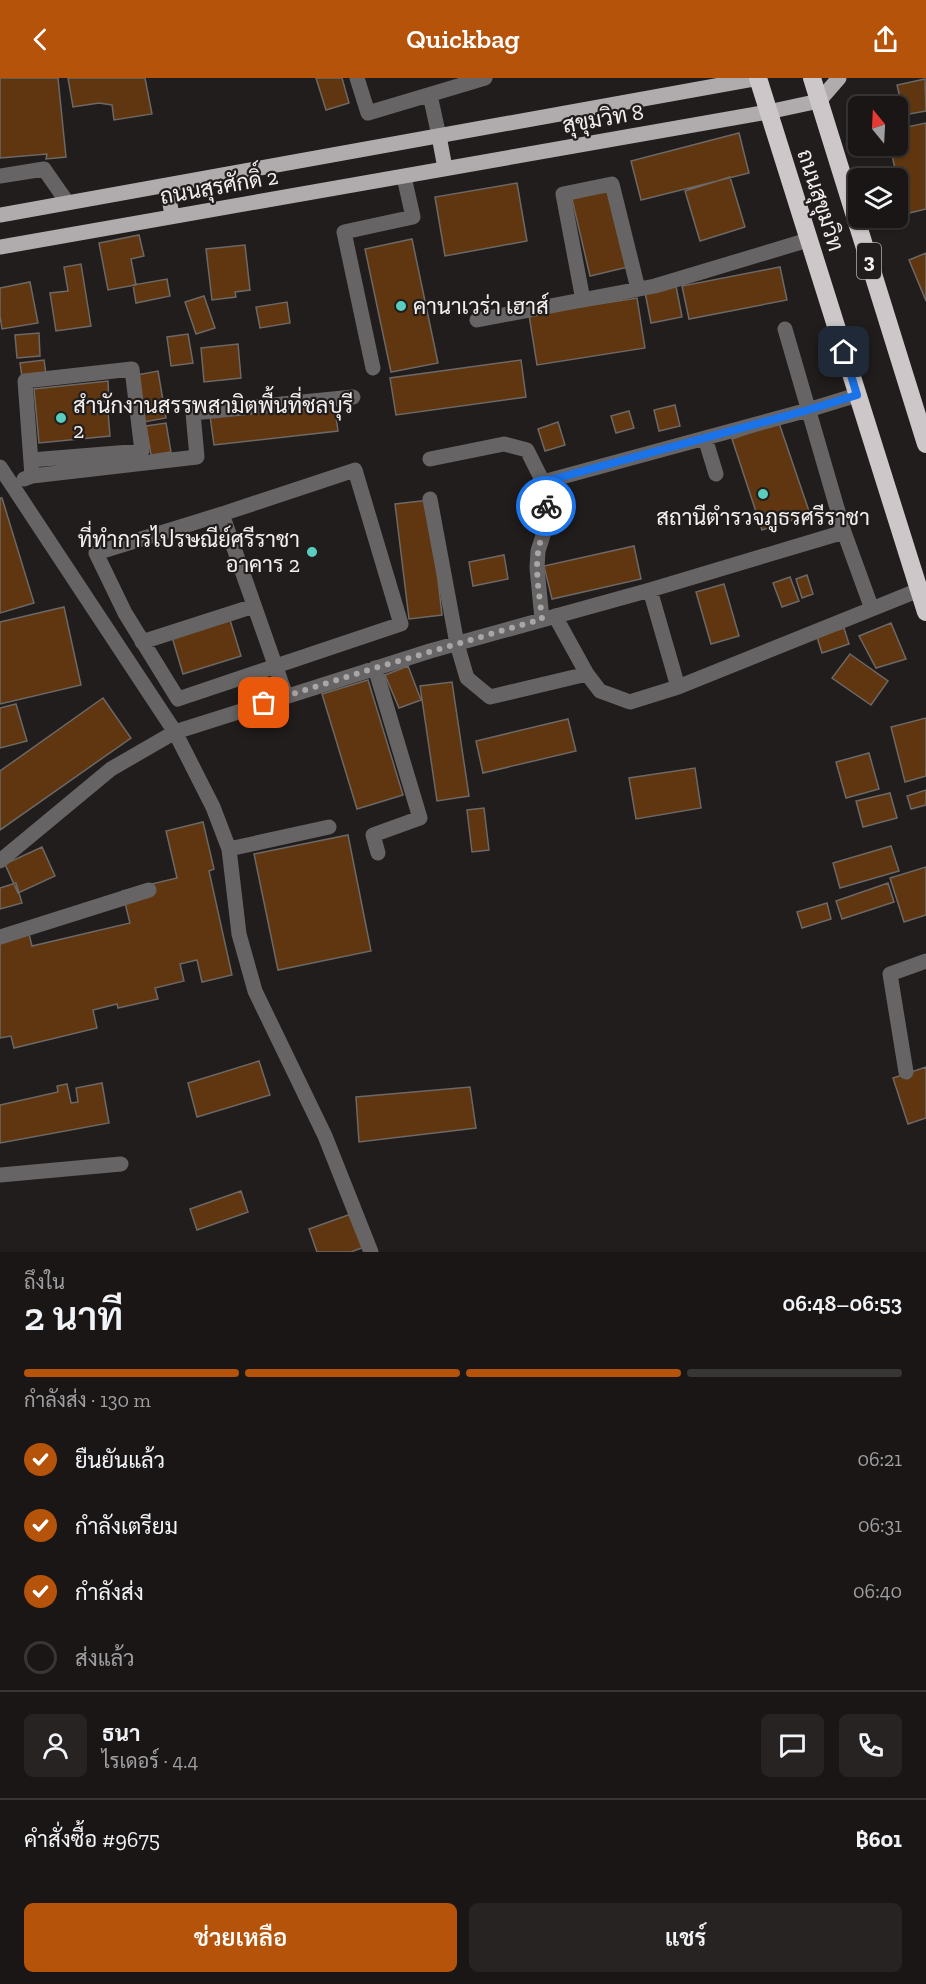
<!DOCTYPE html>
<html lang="th">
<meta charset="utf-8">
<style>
:root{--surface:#1a1616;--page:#272323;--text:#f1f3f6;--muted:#9f9fa1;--line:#383535;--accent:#b45309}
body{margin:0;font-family:"Zilla Slab",Sarabun,serif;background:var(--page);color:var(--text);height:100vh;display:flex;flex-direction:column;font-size:22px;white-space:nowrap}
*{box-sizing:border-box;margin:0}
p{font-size:20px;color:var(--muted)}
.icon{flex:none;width:33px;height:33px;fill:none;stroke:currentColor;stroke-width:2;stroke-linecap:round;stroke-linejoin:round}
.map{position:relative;height:1174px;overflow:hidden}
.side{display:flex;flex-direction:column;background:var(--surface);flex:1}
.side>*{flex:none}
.needle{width:39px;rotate:342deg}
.fabs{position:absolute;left:848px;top:18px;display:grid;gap:12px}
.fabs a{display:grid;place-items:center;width:60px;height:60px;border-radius:9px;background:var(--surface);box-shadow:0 2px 4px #0004,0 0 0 2px var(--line);font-size:30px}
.pin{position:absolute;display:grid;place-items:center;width:51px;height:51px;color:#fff;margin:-26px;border-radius:12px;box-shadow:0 3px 9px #0006}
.courier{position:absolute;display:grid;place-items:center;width:60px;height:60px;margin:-30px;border:4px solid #1a73e8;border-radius:50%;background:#fff;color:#222;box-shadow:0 2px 8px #0007}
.headline em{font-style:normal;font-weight:600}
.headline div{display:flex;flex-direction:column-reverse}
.headline{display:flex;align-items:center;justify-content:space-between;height:102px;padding:0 24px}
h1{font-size:39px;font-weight:600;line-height:45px}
.bar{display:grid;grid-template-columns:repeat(4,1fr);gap:9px 6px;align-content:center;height:72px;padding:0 24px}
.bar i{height:8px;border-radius:4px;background:var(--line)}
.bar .active{background:var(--accent)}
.bar p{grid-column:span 4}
.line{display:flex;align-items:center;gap:15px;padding:0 24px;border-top:2px solid var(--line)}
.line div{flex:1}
.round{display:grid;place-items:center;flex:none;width:63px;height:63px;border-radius:9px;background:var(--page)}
ol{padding:0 24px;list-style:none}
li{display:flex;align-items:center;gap:18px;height:66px}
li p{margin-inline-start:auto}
li .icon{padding:6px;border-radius:50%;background:var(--accent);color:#fff;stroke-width:4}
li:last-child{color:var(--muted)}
li i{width:33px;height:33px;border:3px solid var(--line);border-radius:50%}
.action{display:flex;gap:12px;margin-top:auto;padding:12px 24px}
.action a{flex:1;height:69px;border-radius:9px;background:var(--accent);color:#fff;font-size:24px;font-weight:600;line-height:69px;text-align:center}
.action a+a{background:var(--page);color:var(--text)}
header{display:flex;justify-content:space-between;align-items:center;height:78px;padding:0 24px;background:var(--accent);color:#fff;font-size:27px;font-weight:600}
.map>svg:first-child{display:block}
.building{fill:#5f3610;stroke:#6c6865;stroke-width:1.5}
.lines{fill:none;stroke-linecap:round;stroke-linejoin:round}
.minor{stroke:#676465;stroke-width:15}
.major{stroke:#b0abad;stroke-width:15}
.highway{stroke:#cdc7c9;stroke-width:18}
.done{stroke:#a9a6a5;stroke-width:6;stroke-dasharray:0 10.8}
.route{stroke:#1a73e8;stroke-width:8}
.poi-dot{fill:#59cebe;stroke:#221d1d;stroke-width:2}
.labels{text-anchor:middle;stroke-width:4.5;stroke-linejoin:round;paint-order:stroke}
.shield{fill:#221d1d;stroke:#b4b0af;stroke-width:1.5}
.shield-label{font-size:21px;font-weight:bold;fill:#f2efee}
.street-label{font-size:22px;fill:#f2efee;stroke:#221d1d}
.poi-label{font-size:22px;fill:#f2efee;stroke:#221d1d;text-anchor:start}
</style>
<header><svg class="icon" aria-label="back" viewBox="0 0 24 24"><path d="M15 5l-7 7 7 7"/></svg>Quickbag<svg class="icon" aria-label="share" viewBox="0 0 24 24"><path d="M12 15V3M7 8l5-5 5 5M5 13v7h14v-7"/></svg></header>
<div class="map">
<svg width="926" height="1174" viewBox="0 0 926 1174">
<rect width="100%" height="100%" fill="#221d1d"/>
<!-- building -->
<path class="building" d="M0 0H58L66 79 46 81 47 76 0 80Z
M68 0H145L152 36 114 42 112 27 99 25 73 29Z
M316 0H342L349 25 326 32Z
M925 1 926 33 904 37 897 7Z
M926 45V131L905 136 890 68H897V51Z
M739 55 749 95 641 122 631 83Z
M730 99 745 149 700 163 685 113Z
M517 105 527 163 445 178 435 119Z
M609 112 628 189 590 198 572 121Z
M139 157 144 178 131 181 136 207 108 212 99 165Z
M412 161 438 285 391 294 365 171Z
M245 167 250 212 235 214 236 219 212 222 206 171Z
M926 175V223L909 182Z
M81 186 91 248 56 253 50 215 68 213 64 189Z
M780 189 787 222 689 241 682 208Z
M167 201 170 218 136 225 133 207Z
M30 204 38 245 2 251 0 238V210Z
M676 208 682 239 651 245 645 214Z
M204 218 215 250 196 256 185 224Z
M637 220 645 270 537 287 529 237Z
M287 224 290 245 260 250 256 229Z
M39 255 40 278 17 280 15 257Z
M188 256 193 285 171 288 167 259Z
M238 266 241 300 204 304 201 270Z
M44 282 46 296 22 299 20 285Z
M521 282 526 319 396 337 390 300Z
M158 293 166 340 144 344 136 297Z
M108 303 109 323 94 325 95 336 108 334 110 358 39 365 34 311Z
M334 324 338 353 214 367 210 338Z
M675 327 680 348 659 353 654 332Z
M629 333 634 350 616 355 611 338Z
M558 344 565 367 545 373 538 351Z
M166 345 171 374 151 377 146 348Z
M779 345 810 436 762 452 732 361Z
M0 420H2L34 525 0 535Z
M429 422 442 537 409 541 395 426Z
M634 468 641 501 552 521 544 488Z
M504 477 508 501 473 508 469 484Z
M807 497 813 516 802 520 796 501Z
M790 499 799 523 782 529 773 505Z
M724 506 739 558 711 566 696 514Z
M64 529 81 607 0 626V544Z
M230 542 241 578 183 596 172 559Z
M891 545 906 581 876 590 859 558Z
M844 550 849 566 822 575 817 559Z
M850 576 888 603 871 627 832 600Z
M408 588 421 622 399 630 385 597Z
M368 602 403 717 357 731 322 616Z
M452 604 469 718 437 723 420 608Z
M103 620 131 660 0 752V693Z
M16 626 27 663 0 670V630Z
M926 640V698L905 704 891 649Z
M568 641 576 673 483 695 476 663Z
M869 675 879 711 846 720 836 684Z
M695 690 701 730 636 741 629 700Z
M926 712V727L911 731 907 718Z
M890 715 897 740 863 749 856 723Z
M484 730 489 772 472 774 467 732Z
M203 744 214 791 209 793 232 897 202 904 197 882 180 886 184 903 155 910 158 921 118 930 117 926 93 932 97 950 14 970 11 958 0 960V854L27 848 32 868 130 845 122 813 177 800 166 753Z
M348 757 371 873 278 892 254 776Z
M891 768 899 793 840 810 833 785Z
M42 769 55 798 18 815 5 786Z
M926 789V837L904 844 890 800Z
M16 805 22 825 0 831V810Z
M888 805 894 824 842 841 836 823Z
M827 825 831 841 802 850 797 834Z
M259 983 270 1017 197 1039 188 1005Z
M926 989V1040L908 1046 893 1000Z
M102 1005 109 1045 0 1065V1027L58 1014 57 1008 67 1006 71 1025 78 1024 76 1010Z
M470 1009 476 1050 359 1064 356 1019Z
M241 1113 248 1134 197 1152 190 1131Z
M351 1136 364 1169 351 1174H317L309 1151Z"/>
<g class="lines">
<!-- minor -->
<path class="minor" d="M357 0 368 35 485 0
M430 17 439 58
M0 98 44 91 67 124
M583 222 563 116 612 106 638 211
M477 242 655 208 808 162
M785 251 844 454 872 531
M373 290 344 154 413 139 404 99
M705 360 716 396
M430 381 504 366 527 372 543 404 808 332 857 317
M31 382 142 373 132 291 25 303 32 398
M0 389 175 654 213 729 229 771 239 856 255 913 325 1058 371 1174
M24 401 32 398 197 379 193 335 353 319
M430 421 457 566 467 600 490 619 587 596
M216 438 355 392 401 546 178 621 125 535 96 475 222 436 286 618
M650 512 678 609
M555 538 587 596 600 613 630 624 678 609 919 512
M542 541 537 490 538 473 546 448 547 433 543 404
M142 564 254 528
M375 590 420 740 373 757 378 775
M229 771 329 749
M0 783 111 691 175 654 430 573 650 512 844 454
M0 859 149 812
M906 994 890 896 926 883
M0 1097 121 1086"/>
<!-- major -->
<path class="major" d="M439 58 445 90
M167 108 172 138
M0 137 759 0
M0 169 768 34 819 23 839 0"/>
<!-- highway -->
<path class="highway" d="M758 0 926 534
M812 0 926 366"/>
</g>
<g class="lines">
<!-- done -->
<path class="done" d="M264 625 375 590 542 541C540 520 535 496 538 475 540 458 549 445 546 428"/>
<!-- route -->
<path class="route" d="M546 428 543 404 808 332 857 317 844 274"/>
</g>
<!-- markers -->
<g class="poi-dot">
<circle cx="401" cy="228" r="6"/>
<circle cx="61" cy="340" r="6"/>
<circle cx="763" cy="416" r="6"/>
<circle cx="312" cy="474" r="6"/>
</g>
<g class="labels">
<!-- shield labels -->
<rect class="shield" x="857" y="165" width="24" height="36" rx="4.5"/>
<g class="shield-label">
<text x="869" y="190">3</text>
</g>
<!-- street labels -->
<g class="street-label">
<text transform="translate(603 40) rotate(-10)" y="8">สุขุมวิท 8</text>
<text transform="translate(219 108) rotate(-10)" y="8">ถนนสุรศักดิ์ 2</text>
<text transform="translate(821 122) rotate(72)" y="8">ถนนสุขุมวิท</text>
</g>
<!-- poi labels -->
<g class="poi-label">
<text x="413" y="236">คานาเวร่า เฮาส์</text>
<text x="73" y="335">สำนักงานสรรพสามิตพื้นที่ชลบุรี<tspan x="73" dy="25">2</tspan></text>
<text x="763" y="447" text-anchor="middle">สถานีตำรวจภูธรศรีราชา</text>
<text x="300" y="469" text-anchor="end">ที่ทำการไปรษณีย์ศรีราชา<tspan x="300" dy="25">อาคาร 2</tspan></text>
</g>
</g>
</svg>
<div class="fabs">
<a><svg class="needle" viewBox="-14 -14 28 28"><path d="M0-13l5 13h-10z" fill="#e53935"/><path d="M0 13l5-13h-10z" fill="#9f9fa1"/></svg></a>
<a><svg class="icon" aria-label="layers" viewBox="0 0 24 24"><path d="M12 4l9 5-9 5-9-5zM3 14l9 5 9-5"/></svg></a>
</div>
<div class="pin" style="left:264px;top:625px;background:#ea580c"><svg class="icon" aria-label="bag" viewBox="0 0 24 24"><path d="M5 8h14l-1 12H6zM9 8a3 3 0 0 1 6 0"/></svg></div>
<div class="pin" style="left:844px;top:274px;background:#1f2937"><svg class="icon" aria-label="home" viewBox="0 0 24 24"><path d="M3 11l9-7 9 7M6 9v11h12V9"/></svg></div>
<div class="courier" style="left:546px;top:428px"><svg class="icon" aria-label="bike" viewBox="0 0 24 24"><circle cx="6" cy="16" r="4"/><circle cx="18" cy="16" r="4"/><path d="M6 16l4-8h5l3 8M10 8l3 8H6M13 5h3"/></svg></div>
</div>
<section class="side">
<div class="headline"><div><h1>2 นาที</h1><p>ถึงใน</p></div><em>06:48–06:53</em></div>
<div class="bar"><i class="active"></i><i class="active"></i><i class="active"></i><i></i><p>กำลังส่ง · 130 m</p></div>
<ol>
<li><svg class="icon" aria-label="check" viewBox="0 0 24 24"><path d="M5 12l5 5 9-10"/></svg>ยืนยันแล้ว<p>06:21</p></li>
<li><svg class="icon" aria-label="check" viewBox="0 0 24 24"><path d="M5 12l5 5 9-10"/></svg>กำลังเตรียม<p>06:31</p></li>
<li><svg class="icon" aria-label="check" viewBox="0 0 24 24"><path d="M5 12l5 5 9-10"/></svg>กำลังส่ง<p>06:40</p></li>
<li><i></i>ส่งแล้ว</li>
</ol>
<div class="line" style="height:108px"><a class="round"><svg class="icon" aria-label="person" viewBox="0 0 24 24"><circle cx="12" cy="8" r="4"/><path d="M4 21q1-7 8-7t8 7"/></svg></a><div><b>ธนา</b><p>ไรเดอร์ · 4.4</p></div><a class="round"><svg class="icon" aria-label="chat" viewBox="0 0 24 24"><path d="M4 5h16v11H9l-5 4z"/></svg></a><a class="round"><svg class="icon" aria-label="phone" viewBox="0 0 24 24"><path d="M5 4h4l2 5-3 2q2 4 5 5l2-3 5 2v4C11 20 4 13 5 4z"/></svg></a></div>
<div class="line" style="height:78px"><div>คำสั่งซื้อ #9675</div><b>฿601</b></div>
<div class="action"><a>ช่วยเหลือ</a><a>แชร์</a></div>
</section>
